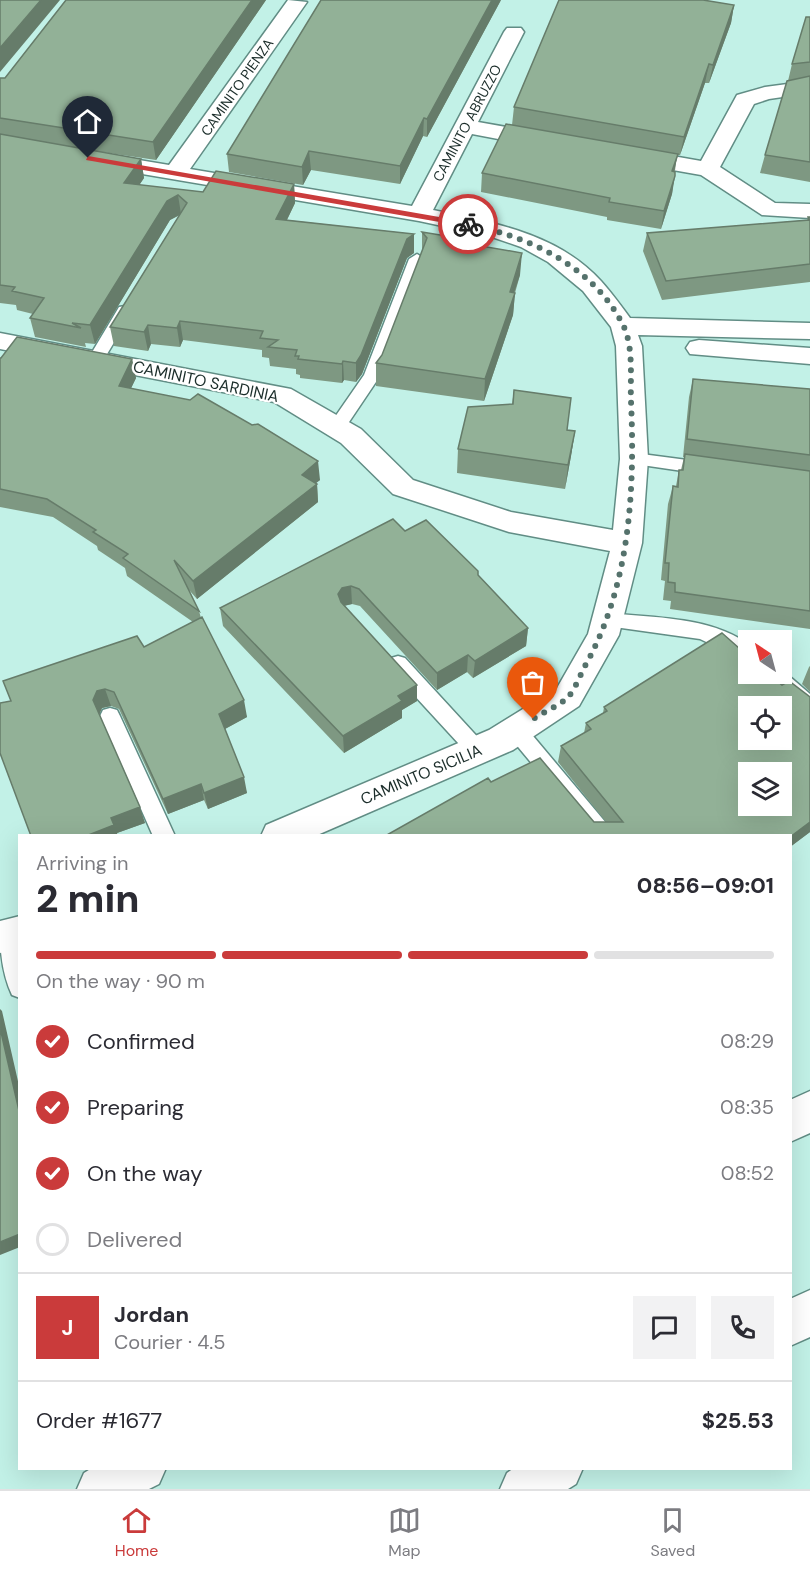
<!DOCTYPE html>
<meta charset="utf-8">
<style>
:root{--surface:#fff;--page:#f2f2f3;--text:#2b2b33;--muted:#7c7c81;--line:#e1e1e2;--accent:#ca3b3b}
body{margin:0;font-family:"DM Sans",sans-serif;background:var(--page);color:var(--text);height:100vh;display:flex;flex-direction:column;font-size:22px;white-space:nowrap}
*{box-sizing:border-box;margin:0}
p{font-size:20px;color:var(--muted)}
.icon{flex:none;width:33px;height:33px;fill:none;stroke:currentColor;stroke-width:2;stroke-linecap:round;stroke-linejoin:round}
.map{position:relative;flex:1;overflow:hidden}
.details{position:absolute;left:18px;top:834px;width:774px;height:636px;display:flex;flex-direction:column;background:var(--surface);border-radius:0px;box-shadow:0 6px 24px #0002}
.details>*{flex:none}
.needle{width:39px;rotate:324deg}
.fabs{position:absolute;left:738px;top:630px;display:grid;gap:12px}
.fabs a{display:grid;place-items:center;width:54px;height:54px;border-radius:0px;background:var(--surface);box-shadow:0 6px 24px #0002;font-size:30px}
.pin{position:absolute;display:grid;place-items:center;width:51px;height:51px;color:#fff;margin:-62px -26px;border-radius:50% 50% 50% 0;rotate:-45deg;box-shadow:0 0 6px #0007}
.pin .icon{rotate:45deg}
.courier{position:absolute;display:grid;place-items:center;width:60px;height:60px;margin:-30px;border:4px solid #ca3b3b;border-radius:50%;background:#fff;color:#222;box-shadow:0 2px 8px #0007}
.overview em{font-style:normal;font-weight:800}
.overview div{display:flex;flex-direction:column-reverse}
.overview{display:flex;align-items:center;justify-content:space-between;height:102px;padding:0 18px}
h1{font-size:39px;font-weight:800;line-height:45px}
.bar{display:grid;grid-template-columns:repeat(4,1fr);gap:9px 6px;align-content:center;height:72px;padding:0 18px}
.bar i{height:8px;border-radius:4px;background:var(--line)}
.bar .current{background:var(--accent)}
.bar p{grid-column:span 4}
.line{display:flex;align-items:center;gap:15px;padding:0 18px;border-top:2px solid var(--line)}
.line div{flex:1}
.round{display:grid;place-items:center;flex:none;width:63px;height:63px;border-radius:0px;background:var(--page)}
ol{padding:0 18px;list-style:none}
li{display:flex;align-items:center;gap:18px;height:66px}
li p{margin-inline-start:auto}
li .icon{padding:6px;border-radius:50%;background:var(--accent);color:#fff;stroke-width:4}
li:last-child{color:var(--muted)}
li i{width:33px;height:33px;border:3px solid var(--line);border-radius:50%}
.tabs{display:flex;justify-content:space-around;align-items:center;height:84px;border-top:2px solid var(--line);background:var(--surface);font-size:16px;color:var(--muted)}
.tabs a{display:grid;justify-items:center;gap:3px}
.tabs .current{color:var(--accent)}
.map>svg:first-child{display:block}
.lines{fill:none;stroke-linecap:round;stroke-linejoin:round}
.service-casing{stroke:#618d85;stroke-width:3}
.minor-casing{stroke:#618d85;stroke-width:3}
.secondary-casing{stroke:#618d85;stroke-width:3}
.service{fill:#fff;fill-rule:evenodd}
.minor{fill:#fff;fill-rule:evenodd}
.secondary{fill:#fff;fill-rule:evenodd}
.wall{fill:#7e9882}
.shaded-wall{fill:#667c6a}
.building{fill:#92b197;stroke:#667c6a;stroke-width:1.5;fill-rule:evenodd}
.route{fill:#ca3b3b}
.done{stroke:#55726c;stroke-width:6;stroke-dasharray:0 10.8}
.labels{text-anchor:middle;stroke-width:4.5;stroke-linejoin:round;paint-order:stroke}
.far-street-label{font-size:14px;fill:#1b2d2a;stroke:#fff}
.street-label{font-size:16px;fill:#1b2d2a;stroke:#fff}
</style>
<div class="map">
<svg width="810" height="1489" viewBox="0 0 810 1489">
<rect width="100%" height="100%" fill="#c2f1e7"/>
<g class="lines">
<!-- service casing -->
<g class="service-casing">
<path id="service" d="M417 254 425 259 380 376 343 431H331L328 427 364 375 409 259Z
M125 306 133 311 104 359 102 363H90L88 359 119 307Z
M634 453 710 463 716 465 719 469 716 473 710 475 628 463 625 459 628 455Z
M607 613C654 618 709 616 748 644V662L700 639 600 625 597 620 600 615Z
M398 656 405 658 484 744 488 750 484 756 477 759 470 756 391 670 388 664 391 658Z
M782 670 810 694V714L803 712 765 680 762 674H782Z
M110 708 117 710 120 716 175 836H153L100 716 103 710Z
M516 722 523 724 617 836H592L509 736 506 730 509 724Z
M8 925 16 928 20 935V998L12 995C2 974 0 950 0 928Z"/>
</g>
<!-- minor casing -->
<g class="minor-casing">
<path id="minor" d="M288 0 307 2 190 169 412 206 504 32 507 28H521L524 32 478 122 546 134 554 136 557 141 554 146 546 148 472 134 433 210C494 223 557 233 601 281 612 293 621 306 630 318L810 323V339L638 335 642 346 648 459 642 543 619 635 579 706 513 750 315 836H261L266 825 489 730 557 688 588 634 610 551 509 532 393 494 341 443 274 402 0 349V333L291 389 361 429 413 480 511 512 613 530 620 459 616 346 611 327 583 291 548 262 521 247 489 236 419 221 89 165 86 160 89 155 97 153 169 165Z
M810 81V93L769 99 754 104 720 167 775 203 810 204V218L762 215 701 175 633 163 625 161 622 156 625 151 633 149 701 161 737 95 765 87Z
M699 340 810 348V364L690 354 686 348 690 342Z
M20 916V948L0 953V921Z"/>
</g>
<!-- secondary casing -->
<g class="secondary-casing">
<path id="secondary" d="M810 1091V1133L790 1142V1100Z
M810 1290V1337L790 1346V1299Z
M92 1468H166L159 1484 149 1489H77L84 1473Z
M514 1468H583L576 1484 568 1489H500L507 1473Z"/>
</g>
<!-- service -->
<use href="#service" class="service"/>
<!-- minor -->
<use href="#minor" class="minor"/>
<!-- secondary -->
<use href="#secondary" class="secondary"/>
</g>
<!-- wall -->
<path class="wall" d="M66 0H266L156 160 81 149 141 159 144 178 139 185 203 192 294 184 295 203 287 220 414 234V253L407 258 362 374 356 382 344 380 342 383 300 378V375L296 374V369L270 366 269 358 262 357V350L183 340 180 347 151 344 148 351 114 346 110 327 180 215 170 220 95 344 85 343 86 347 35 337 30 318 33 314 17 310 16 305 0 303V78H5Z
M501 0 427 137 423 136 400 184 311 170 303 185 229 172 227 154Z
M734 5 731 23 709 83H705L680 155H677L672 194 661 229 607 220V217L481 192 482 173 512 125 514 107Z
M810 17V182L760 173 765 155 788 81 792 64Z
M808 217H810V282L662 300 643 251 647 233 807 220Z
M422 232 483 246 520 275 515 293 513 315 484 401 376 386V363L382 355 422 252Z
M0 358 132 359 136 378 131 388 320 480 316 483 317 484 318 502 197 599 189 590 199 611 201 618 247 717 225 729 247 793 208 809 204 800 168 814 119 709 111 706 102 708 99 715 145 823 117 833 11 701 144 647 193 622 127 576 125 568 98 550 97 546 53 517 0 507Z
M693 379 810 389V629L670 609 671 601 663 600 665 581 661 580 668 504 673 486H676L679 470H681L684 457H683L689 397Z
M514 390 567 430 575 431 571 456 565 489 457 473 458 449 512 404Z
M405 531 478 575 528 628 526 646 473 678 467 672 437 690 360 606 352 604 344 606 417 701 402 710V718L344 753 223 626 220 608Z
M810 666V692L802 684 809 667Z
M782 685 810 697V832L790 847 385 836 491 782 594 822H606L558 762 561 746 584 733 586 723 603 713 604 707Z"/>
<!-- shaded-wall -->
<path class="shaded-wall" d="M41 0H60L0 72V48Z
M252 0H266L156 160 153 142Z
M492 0H501L427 137V119Z
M734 5 731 23 709 83 713 65Z
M709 64 705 83 680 155 684 137Z
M424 118 423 136 400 184V166Z
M309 151 311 170 303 185 302 167Z
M678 154 674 172 672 171Z
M141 159 144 178 128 202 124 183Z
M675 176 672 194 661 229 664 211Z
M294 184 295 203 278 238 276 219Z
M178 195 181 214 170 220 95 344 90 325 167 201Z
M414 234V253L407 258 362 374 356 382V363L407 239Z
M522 253 520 275 513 296 515 293 513 315 484 401 485 379Z
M180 321 183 340 180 347 177 328Z
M148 325 151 344 148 351 144 332Z
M132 359 136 378 123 405 119 386Z
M343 361 344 380 342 383V364Z
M575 431 571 456 565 489 568 465Z
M318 461 320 480 303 493 302 475Z
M317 484 318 502 197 599 193 581Z
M351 586 352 604 343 606 338 594 342 588Z
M528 628 526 646 473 678 475 661Z
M468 655 467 672 437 690V673Z
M417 685V701L402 710V718L344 753 343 736 398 696Z
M105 689 111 706 102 708 98 717 93 700 97 691Z
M244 700 247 717 223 730 219 714Z
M244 777 247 793 208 809 204 793Z
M201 784 204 800 168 814 163 799Z
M140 807 145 823 117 833 118 836H86L111 818Z
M810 822V832L790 847V837Z
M0 1009 2 1011 20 1090V1115L0 1028Z
M20 1234V1247L0 1255V1242Z"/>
<!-- building -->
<path class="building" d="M0 0H41L0 48Z
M66 0H252L153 142 0 118V78H5Z
M321 0H492L427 119 424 118 400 166 309 151 302 167 227 154Z
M559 0H703L734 5 713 65 709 64 684 137 514 107Z
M806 17H810V62L792 64Z
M810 76V162L765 155 787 81Z
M506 124 678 154 672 171 675 172V176L664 211 609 202 610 198 482 173Z
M0 134 141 159 124 183 203 192 216 171 294 184 276 219 414 234 407 239 361 355 356 363 343 361 342 364 298 359 299 356H295L297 350 268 347 278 340 260 338 263 331 180 321 177 328 148 325 144 332 110 327 187 203 178 195 167 201 90 325 72 323 81 328 30 318 44 298 12 291 15 287 0 285Z
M808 217H810V264L666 281 647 233 809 220Z
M422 232 483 242 481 246 522 253 510 292 515 293 485 379 376 363 382 355 427 238Z
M17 337 132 359 119 386 190 400 198 394 252 425 258 424 318 461 302 475 317 484 193 581 174 560 199 611 123 558 128 554 93 532 96 530 47 499 0 489V358H1Z
M693 379 810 389V455L687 439Z
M514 390 571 398 567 430 575 431 568 465 458 449 468 407 513 404Z
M685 454 810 471V611L675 592V583L668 582 669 563H665L673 486 678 487 679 470H683Z
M393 519 405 531 426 520 478 571V575L528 628 475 661 468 655 437 673 359 589 351 586 342 588 338 594 341 602 417 685 398 696 402 701 343 736 220 608Z
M202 617 244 700 219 714 244 777 204 793 201 784 163 799 114 692 105 689 97 691 93 700 140 807 111 818 114 825 86 836H31L0 753V703L11 701 3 681 137 636 144 647Z
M722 633 748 656V674H769L782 685 789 681 810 697V822L790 837V836H385L488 778 491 782 540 758 594 822H623L561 746 591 729 586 723 607 711 604 707ZM748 706H782V740H748ZM748 772H782V806H748Z
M0 1028 20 1115V1234L0 1242Z"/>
<!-- route -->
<path class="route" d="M88 156 468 222 472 224 468 227 86 160Z"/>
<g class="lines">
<!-- done -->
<path class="done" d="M468 224C529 237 593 266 623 325 634 347 630 378 631 401 635 491 630 586 585 666 580 675 575 690 568 697 559 706 544 712 533 719"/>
</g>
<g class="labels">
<!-- far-street labels -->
<g class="far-street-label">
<text transform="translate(237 87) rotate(-55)" y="5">CAMINITO PIENZA</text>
<text transform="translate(467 123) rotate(-62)" y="5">CAMINITO ABRUZZO</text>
</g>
<!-- street labels -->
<g class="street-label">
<text transform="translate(206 381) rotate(12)" y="6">CAMINITO SARDINIA</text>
<text transform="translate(421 774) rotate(-23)" y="6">CAMINITO SICILIA</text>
</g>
</g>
</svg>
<div class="fabs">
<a><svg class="needle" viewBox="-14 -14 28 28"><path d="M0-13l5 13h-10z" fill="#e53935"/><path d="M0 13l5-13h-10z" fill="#7c7c81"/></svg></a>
<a><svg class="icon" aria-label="locate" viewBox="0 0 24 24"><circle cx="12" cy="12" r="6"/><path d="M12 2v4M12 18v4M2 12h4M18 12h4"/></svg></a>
<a><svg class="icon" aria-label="layers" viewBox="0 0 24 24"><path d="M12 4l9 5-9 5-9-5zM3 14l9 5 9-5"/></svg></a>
</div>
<div class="pin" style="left:533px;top:719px;background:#ea580c"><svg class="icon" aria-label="bag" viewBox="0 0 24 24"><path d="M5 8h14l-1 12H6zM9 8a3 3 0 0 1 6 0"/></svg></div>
<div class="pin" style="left:88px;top:158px;background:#1f2937"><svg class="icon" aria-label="home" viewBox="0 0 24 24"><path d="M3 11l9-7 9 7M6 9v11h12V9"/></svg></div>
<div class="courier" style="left:468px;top:224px"><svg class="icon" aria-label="bike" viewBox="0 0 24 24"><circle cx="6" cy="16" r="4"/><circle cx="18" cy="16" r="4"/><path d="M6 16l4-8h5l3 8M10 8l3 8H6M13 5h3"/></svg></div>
<section class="details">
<div class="overview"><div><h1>2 min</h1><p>Arriving in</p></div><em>08:56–09:01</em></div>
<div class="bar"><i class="current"></i><i class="current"></i><i class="current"></i><i></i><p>On the way · 90 m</p></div>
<ol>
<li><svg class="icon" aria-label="check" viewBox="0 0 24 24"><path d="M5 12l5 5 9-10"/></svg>Confirmed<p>08:29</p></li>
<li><svg class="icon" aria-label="check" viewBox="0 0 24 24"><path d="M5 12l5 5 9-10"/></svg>Preparing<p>08:35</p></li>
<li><svg class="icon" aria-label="check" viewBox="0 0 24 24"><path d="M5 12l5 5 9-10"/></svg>On the way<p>08:52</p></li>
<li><i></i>Delivered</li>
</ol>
<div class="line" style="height:108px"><b class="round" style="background:var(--accent);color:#fff">J</b><div><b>Jordan</b><p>Courier · 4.5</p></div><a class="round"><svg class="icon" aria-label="chat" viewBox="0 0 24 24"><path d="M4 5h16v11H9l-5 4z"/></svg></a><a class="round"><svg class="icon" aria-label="phone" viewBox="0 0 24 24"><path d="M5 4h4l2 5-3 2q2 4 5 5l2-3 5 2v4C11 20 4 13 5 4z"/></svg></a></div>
<div class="line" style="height:78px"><div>Order #1677</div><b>$25.53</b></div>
</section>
</div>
<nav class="tabs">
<a class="current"><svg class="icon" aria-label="home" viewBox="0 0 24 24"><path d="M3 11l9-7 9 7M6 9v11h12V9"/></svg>Home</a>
<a><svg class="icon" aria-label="map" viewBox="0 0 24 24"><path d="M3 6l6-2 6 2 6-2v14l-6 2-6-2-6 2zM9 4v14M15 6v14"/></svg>Map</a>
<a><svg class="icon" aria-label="saved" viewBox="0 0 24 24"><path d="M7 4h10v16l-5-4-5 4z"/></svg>Saved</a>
</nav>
